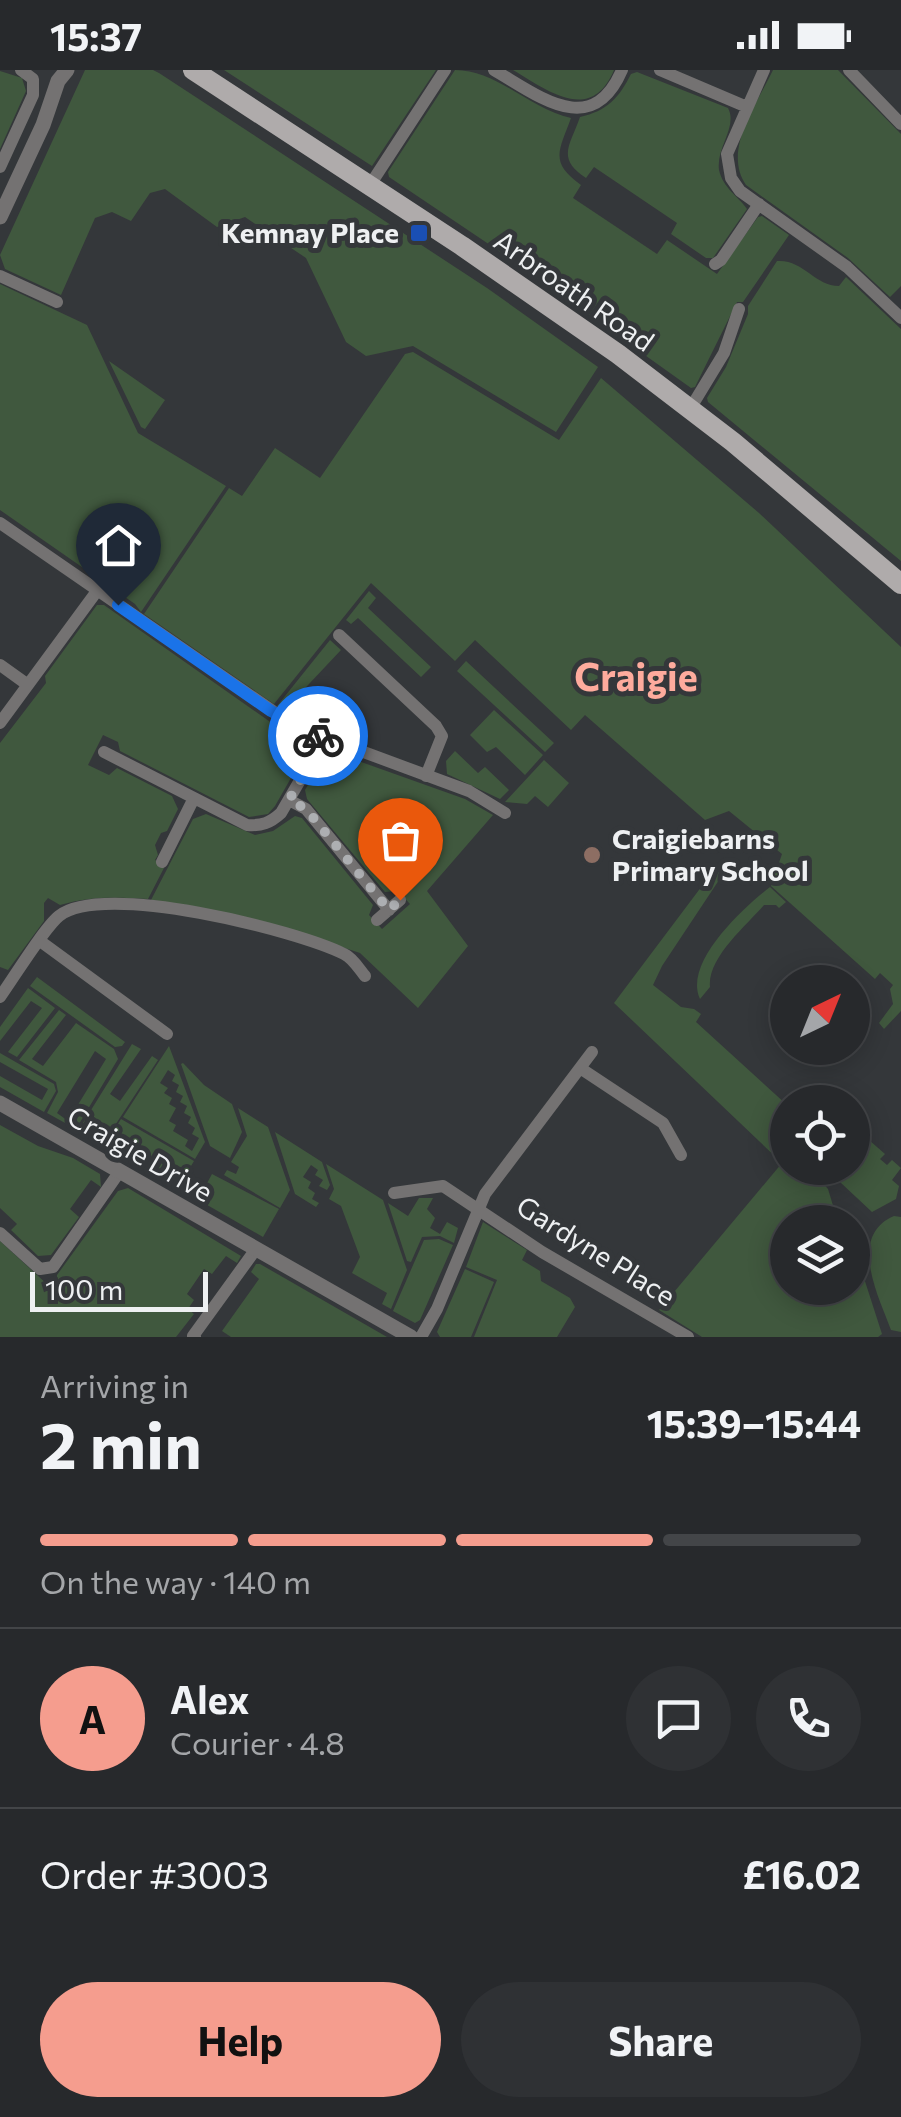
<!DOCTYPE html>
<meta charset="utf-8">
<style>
:root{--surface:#27292c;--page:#2f3134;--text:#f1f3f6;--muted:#a4a6a9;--line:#434548;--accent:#f59d8e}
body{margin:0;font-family:Commissioner,sans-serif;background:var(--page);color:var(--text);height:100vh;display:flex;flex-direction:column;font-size:38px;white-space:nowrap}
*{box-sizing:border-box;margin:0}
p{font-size:32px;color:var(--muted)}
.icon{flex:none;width:55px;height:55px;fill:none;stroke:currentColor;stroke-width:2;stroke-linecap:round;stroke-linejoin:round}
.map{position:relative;height:1267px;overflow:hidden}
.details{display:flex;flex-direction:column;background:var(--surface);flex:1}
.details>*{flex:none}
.needle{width:65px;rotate:43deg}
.tools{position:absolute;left:770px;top:895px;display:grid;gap:20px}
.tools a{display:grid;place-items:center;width:100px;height:100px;border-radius:50%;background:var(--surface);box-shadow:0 5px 25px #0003,0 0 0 2px var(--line);font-size:50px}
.scale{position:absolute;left:30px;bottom:25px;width:178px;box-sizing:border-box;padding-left:10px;border:5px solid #eef0f2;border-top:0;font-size:28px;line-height:35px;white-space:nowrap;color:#eef0f2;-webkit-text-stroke:8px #34373a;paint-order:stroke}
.pin{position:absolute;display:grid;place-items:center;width:85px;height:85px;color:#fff;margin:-102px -42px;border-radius:50% 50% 50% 0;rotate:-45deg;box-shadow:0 0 10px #0007}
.pin .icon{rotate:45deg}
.courier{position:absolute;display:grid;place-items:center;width:100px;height:100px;margin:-50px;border:8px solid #1a73e8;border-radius:50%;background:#fff;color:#222;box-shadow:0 2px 12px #0007}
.head em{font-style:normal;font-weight:700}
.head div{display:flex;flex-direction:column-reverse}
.head{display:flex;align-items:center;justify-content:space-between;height:170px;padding:0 40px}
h1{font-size:65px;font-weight:700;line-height:75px}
.bar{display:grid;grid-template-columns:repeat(4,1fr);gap:15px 10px;align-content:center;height:120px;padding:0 40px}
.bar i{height:12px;border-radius:8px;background:var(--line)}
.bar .selected{background:var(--accent)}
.bar p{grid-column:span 4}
.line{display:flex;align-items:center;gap:25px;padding:0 40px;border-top:2px solid var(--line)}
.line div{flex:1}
.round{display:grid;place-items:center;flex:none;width:105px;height:105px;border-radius:52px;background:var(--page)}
.cta{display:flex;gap:20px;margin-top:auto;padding:20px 40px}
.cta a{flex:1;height:115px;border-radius:60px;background:var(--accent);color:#111;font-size:40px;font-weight:700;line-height:115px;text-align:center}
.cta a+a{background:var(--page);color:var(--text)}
.status{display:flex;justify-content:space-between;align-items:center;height:70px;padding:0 50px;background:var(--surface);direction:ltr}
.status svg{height:28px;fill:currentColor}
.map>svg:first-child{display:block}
.green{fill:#40583e;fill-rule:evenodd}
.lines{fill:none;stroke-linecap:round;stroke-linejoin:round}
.minor{stroke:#747272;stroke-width:12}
.tertiary{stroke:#747272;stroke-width:15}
.primary{stroke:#afabab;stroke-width:20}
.done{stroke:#adafb2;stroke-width:10;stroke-dasharray:0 18}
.route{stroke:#1a73e8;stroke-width:12}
.transit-dot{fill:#1a4fb4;stroke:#34373a;stroke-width:4}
.education-dot{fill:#8d6e63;stroke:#34373a;stroke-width:4}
.labels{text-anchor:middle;stroke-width:10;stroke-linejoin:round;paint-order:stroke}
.poi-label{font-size:28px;font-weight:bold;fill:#eef0f2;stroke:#34373a;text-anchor:end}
.street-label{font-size:28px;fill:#eef0f2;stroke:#34373a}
.district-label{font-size:38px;font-weight:bold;fill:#feab9d;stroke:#34373a}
</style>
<div class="status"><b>15:37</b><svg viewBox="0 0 49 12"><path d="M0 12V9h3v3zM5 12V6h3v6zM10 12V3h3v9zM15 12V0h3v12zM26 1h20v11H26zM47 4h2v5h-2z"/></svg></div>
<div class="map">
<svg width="901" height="1267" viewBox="0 0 901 1267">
<rect width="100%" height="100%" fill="#34373a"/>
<!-- green -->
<path class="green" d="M85 0H153L159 3 487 218 598 297 556 362 413 276 366 286 346 272 306 188 245 147 217 157 165 119 150 123 131 151 112 142 95 148 61 225 5 199 0 185Z
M224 0H436L372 96Z
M455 0C497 0 530 39 571 48 559 81 549 92 581 115L573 128 657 184 667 170 717 204 758 147 762 146 789 165 743 232H737L695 317 691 318 499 181 389 107 388 102Z
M513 0H614C591 55 547 20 513 0Z
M773 0H838L901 64V216L890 227 848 188 746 115C722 80 757 34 773 0Z
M0 1 22 8 26 21 0 79Z
M637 2 728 38C738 57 716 77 719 100 723 118 738 126 747 139L713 188H706L671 164 677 153 594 97 586 108C556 88 570 76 580 47 607 41 619 28 631 4Z
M777 191C803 189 815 216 839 216L846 207 901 259V491L708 332 707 328 726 297 748 244V236Z
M0 214 87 255 138 363 226 416 141 542 135 534 0 440Z
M413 282 559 370 601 308 759 443 901 577V941L884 959 879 953 893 934 890 919 893 915 880 903 875 909 771 816 782 784 729 741 705 750 585 645 571 660 475 570 455 591 371 513 274 634 144 544 229 418 242 426 275 378 320 408 405 284Z
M109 291 165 330 145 359 141 357Z
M369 521 376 528 368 538 431 597 421 607 358 548 351 554 346 550Z
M97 535H104L276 656 306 672 307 680 275 736 268 744 249 747 120 681 118 672 103 665 88 695 109 705 117 698 172 726 178 739 167 761 161 763 155 775 158 785 155 790 165 796 148 829C117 827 90 826 60 835L48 828 44 833V851L8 900 0 897V673L46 613 45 606Z
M330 570 341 580 293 631 312 650 310 652 277 636Z
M466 591 554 673 545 682 457 601Z
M494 640 543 685 525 705 496 677 487 682 470 665Z
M455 681 478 703 485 697 509 720 500 729 447 704 446 691Z
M330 683H336L465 729 493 745 427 821 468 876 418 938 360 883 293 861 203 838 151 830 193 749 206 744 255 765 273 761 295 746 302 748 373 835 369 845 382 859 410 834 398 821 385 822 307 729 305 720 325 686Z
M544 690 569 713 548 737 535 726 527 734 505 732Z
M717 796 725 801 662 896 653 915 681 937 694 939 701 944 696 952 787 1035 788 1098H809L828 1119 838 1152H788V1218H852L853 1174 882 1264 878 1267H702L659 1240 782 1093 614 933Z
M770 817 786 832 779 838 776 835H764C746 856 707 888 710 917L700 929C683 893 743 838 770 817Z
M37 907 125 972 122 976 115 977 30 916Z
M28 918 55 938 17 987 8 982 42 938 31 931 0 971V957Z
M59 940 66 945 32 989 43 996 76 953 114 979 118 989 76 1059 47 1043 58 1022 56 1012 19 990ZM95 981 106 989 68 1051 57 1043Z
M132 974 141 979 110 1024 120 1031 152 986 158 990 102 1075 78 1061Z
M169 976 205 1072 195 1089 123 1047ZM168 1000 175 1005 172 1011 179 1015 176 1022 183 1026 180 1032 187 1036 184 1043 191 1047 188 1053 195 1058 192 1064 199 1068 192 1081 185 1076 188 1070 173 1061 176 1055 169 1051 176 1038 169 1034 172 1028 164 1023 168 1018 160 1013Z
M0 983 54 1014 56 1021 44 1042 0 1017V1006L42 1030 48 1019 0 992Z
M183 993 204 1015 232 1034 242 1062 230 1088 210 1076 181 994Z
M238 1038 268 1057 290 1120 280 1138 224 1105 227 1100 236 1104 239 1097 231 1092 247 1066Z
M121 1049 194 1091 178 1118 104 1076Z
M0 1055 38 1076 73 1088 100 1104 101 1117 91 1110 70 1139 79 1147 51 1185 38 1186 11 1160 17 1154 0 1138Z
M853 1056 885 1084 880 1089 887 1095 892 1090 901 1098 892 1110 899 1116 896 1129 872 1142 825 1098H852Z
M275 1062 322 1092 330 1115 327 1120 319 1116 323 1110 315 1105 318 1100 311 1095 303 1107 311 1112 308 1118 315 1123 312 1129 319 1133 316 1137 295 1124Z
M326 1094 383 1130 407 1200 391 1239 382 1234 387 1223 352 1203 360 1187 341 1136 329 1129 334 1119Z
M212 1104 279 1139 263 1167 202 1132 199 1128Z
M128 1118 241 1186 237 1193 226 1186 212 1204 204 1199 187 1224 194 1230 188 1239 194 1244 176 1267H0V1171L49 1216 118 1121Z
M419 1128H433L427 1139 435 1148 430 1158 440 1164 447 1152 458 1158 454 1173 440 1166 422 1167 411 1192 407 1191 388 1133 408 1146Z
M894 1146 901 1147V1262L891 1260C879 1227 847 1166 894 1146Z
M483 1152 527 1180 522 1190 540 1201 541 1211 570 1228 575 1237 557 1267H474L497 1210 466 1197Z
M439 1169 453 1175 420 1250 415 1253 393 1241 424 1170Z
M256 1194H260L387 1267H231L222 1261 259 1209 251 1202Z
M465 1199 494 1212 471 1267H440L437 1262Z"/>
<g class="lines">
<!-- minor -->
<path class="minor" d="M494 0C539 26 592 70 622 0
M660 0 747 37
M764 0 727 84 731 108 740 121 847 197 901 248
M849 0 901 54
M0 97 33 25V9L21 0
M370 115 445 0
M715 194 721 190 759 134
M0 206 57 232
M690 339 724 283 739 239
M0 453 296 657 469 721 505 743
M339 565 436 656 442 666 426 706
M0 595 28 615
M0 653 97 521
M104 682 247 755C262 756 270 753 281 743L324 669
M289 730 306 739 389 840
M162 792 194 728
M377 850 400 830
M40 871 167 964
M0 927C13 909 44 858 59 846 102 811 296 860 344 884 353 888 359 899 365 906
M580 998 663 1053 681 1085
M394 1123 443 1116 542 1182 688 1267
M0 1163 40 1199 53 1197 120 1101
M195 1267 193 1266 256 1179
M421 1267 437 1239 485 1124 592 982"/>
<!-- tertiary -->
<path class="tertiary" d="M0 147 43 55 58 11 67 0
M0 1033 411 1267"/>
<!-- primary -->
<path class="primary" d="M193 0 462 176 618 284 733 372 901 514"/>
</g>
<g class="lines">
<!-- done -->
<path class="done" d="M318 666 324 669 289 730 306 739 389 840 400 830"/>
<!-- route -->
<path class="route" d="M118 535 271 641 318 666"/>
</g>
<!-- markers -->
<rect class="transit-dot" x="409" y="153" width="20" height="20" rx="5"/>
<circle class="education-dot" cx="592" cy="785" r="10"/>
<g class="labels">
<!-- poi labels -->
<g class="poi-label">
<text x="399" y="173">Kemnay Place</text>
<text x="612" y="779" text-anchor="start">Craigiebarns<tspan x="612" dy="32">Primary School</tspan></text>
</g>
<!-- street labels -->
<g class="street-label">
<text transform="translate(574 221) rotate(35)" y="10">Arbroath Road</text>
<text transform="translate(140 1084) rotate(30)" y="10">Craigie Drive</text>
<text transform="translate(596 1181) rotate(32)" y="10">Gardyne Place</text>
</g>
<!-- district labels -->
<g class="district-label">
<text x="636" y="621">Craigie</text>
</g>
</g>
</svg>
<div class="tools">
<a><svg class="needle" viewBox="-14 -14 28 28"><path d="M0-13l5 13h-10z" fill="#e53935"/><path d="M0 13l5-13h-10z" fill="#a4a6a9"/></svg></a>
<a><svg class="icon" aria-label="locate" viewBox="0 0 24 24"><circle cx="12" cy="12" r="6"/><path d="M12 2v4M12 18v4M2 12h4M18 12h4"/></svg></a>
<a><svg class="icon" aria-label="layers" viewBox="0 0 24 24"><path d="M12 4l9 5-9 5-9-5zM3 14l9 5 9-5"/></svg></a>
</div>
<div class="scale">100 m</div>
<div class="pin" style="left:400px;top:830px;background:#ea580c"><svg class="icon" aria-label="bag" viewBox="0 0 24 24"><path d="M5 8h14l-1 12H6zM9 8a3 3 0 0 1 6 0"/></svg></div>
<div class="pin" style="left:118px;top:535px;background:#1f2937"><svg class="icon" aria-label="home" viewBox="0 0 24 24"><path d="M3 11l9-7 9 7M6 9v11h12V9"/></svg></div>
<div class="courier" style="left:318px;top:666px"><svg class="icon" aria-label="bike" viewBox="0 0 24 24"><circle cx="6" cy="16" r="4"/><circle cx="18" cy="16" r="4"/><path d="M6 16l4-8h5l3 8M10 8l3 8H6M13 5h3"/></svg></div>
</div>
<section class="details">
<div class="head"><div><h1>2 min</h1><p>Arriving in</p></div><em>15:39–15:44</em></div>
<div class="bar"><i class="selected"></i><i class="selected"></i><i class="selected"></i><i></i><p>On the way · 140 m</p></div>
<div class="line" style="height:180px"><b class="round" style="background:var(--accent);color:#111">A</b><div><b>Alex</b><p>Courier · 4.8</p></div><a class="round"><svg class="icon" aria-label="chat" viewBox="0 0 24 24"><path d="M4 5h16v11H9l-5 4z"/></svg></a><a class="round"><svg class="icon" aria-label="phone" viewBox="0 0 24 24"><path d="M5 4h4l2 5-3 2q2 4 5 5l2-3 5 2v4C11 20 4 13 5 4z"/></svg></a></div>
<div class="line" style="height:130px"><div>Order #3003</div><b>£16.02</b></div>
<div class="cta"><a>Help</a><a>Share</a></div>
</section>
